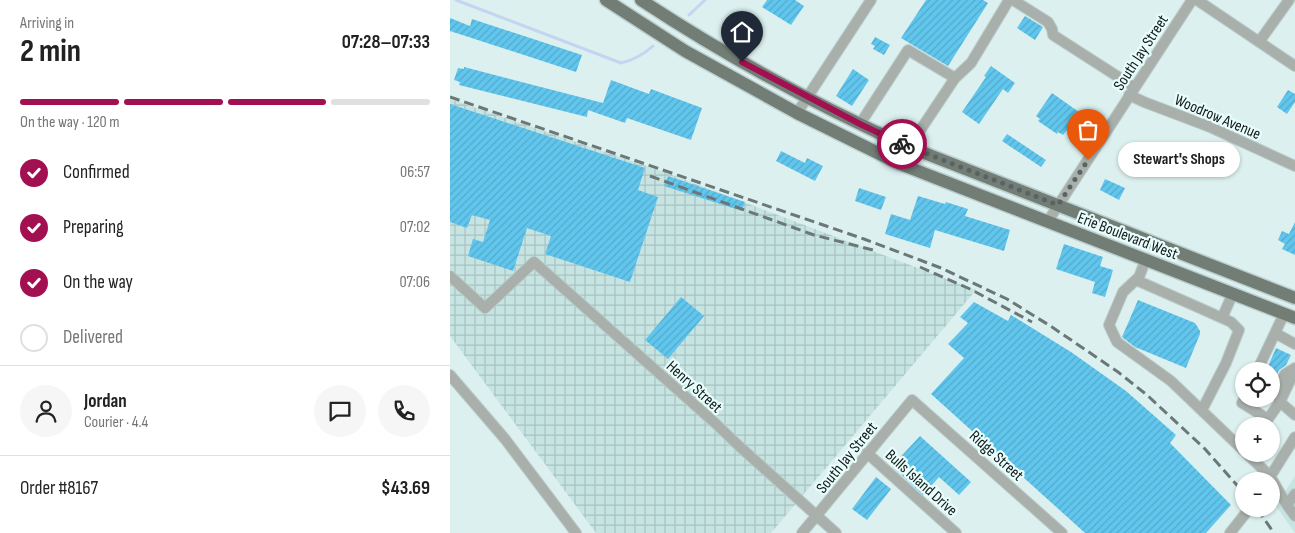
<!DOCTYPE html>
<meta charset="utf-8">
<style>
:root{--surface:#fff;--page:#f6f6f6;--text:#222;--muted:#767676;--line:#e0e0e0;--accent:#a31051}
body{margin:0;font-family:"Sofia Sans Condensed",sans-serif;background:var(--page);color:var(--text);height:100vh;display:flex;flex-direction:column;font-size:19px;white-space:nowrap}
*{box-sizing:border-box;margin:0}
p{font-size:16px;color:var(--muted)}
.icon{flex:none;width:28px;height:28px;fill:none;stroke:currentColor;stroke-width:2;stroke-linecap:round;stroke-linejoin:round}
.map{position:relative;flex:1;overflow:hidden}
.panel{display:flex;flex-direction:column;background:var(--surface);width:450px}
.panel>*{flex:none}
.fabs{position:absolute;left:785px;top:362px;display:grid;gap:10px}
.fabs a{display:grid;place-items:center;width:45px;height:45px;border-radius:50%;background:var(--surface);box-shadow:0 1px 4px #0004;font-size:25px}
.pin{position:absolute;display:grid;place-items:center;width:42px;height:42px;color:#fff;margin:-51px -21px;border-radius:50% 50% 50% 0;rotate:-45deg;box-shadow:0 0 5px #0007}
.pin .icon{rotate:45deg}
.courier{position:absolute;display:grid;place-items:center;width:50px;height:50px;margin:-25px;border:4px solid #a31051;border-radius:50%;background:#fff;color:#222;box-shadow:0 1px 6px #0007}
.bubble{position:absolute;height:35px;border-radius:18px;background:var(--surface);box-shadow:0 1px 4px #0004;font-size:16px;font-weight:700;line-height:35px;text-align:center}
.overview em{font-style:normal;font-weight:700}
.overview div{display:flex;flex-direction:column-reverse}
.overview{display:flex;align-items:center;justify-content:space-between;height:85px;padding:0 20px}
h1{font-size:32px;font-weight:700;line-height:38px}
.bar{display:grid;grid-template-columns:repeat(4,1fr);gap:8px 5px;align-content:center;height:60px;padding:0 20px}
.bar i{height:6px;border-radius:4px;background:var(--line)}
.bar .current{background:var(--accent)}
.bar p{grid-column:span 4}
.line{display:flex;align-items:center;gap:12px;padding:0 20px;border-top:1px solid var(--line)}
.line div{flex:1}
.round{display:grid;place-items:center;flex:none;width:52px;height:52px;border-radius:26px;background:var(--page)}
ol{padding:0 20px;list-style:none}
li{display:flex;align-items:center;gap:15px;height:55px}
li p{margin-inline-start:auto}
li .icon{padding:5px;border-radius:50%;background:var(--accent);color:#fff;stroke-width:4}
li:last-child{color:var(--muted)}
li i{width:28px;height:28px;border:2px solid var(--line);border-radius:50%}
main{display:flex;flex:1;min-height:0}
.map>svg:first-child{display:block}
.built{fill:#c6e4e2}
.industrial{fill:url(#industrial-grid)}
.lines{fill:none;stroke-linecap:round;stroke-linejoin:round}
.stream{stroke:#c3d5f1;stroke-width:3}
.building{fill:url(#building-hatch)}
.minor-casing{stroke:#bccecd;stroke-width:12}
.major-casing{stroke:#bccecd;stroke-width:15}
.minor{stroke:#a9b0ab;stroke-width:10}
.major{stroke:#717d75;stroke-width:12}
.rail{stroke:#6b7877;stroke-width:3;stroke-dasharray:10 5;stroke-linecap:butt}
.done{stroke:#586463;stroke-width:5;stroke-dasharray:0 9}
.route{stroke:#a31051;stroke-width:6}
.labels{text-anchor:middle;stroke-width:4.5;stroke-linejoin:round;paint-order:stroke}
.street-label{font-size:16px;fill:#111818;stroke:#e9fefc}
</style>
<main>
<section class="panel">
<div class="overview"><div><h1>2 min</h1><p>Arriving in</p></div><em>07:28–07:33</em></div>
<div class="bar"><i class="current"></i><i class="current"></i><i class="current"></i><i></i><p>On the way · 120 m</p></div>
<ol>
<li><svg class="icon" aria-label="check" viewBox="0 0 24 24"><path d="M5 12l5 5 9-10"/></svg>Confirmed<p>06:57</p></li>
<li><svg class="icon" aria-label="check" viewBox="0 0 24 24"><path d="M5 12l5 5 9-10"/></svg>Preparing<p>07:02</p></li>
<li><svg class="icon" aria-label="check" viewBox="0 0 24 24"><path d="M5 12l5 5 9-10"/></svg>On the way<p>07:06</p></li>
<li><i></i>Delivered</li>
</ol>
<div class="line" style="height:90px"><a class="round"><svg class="icon" aria-label="person" viewBox="0 0 24 24"><circle cx="12" cy="8" r="4"/><path d="M4 21q1-7 8-7t8 7"/></svg></a><div><b>Jordan</b><p>Courier · 4.4</p></div><a class="round"><svg class="icon" aria-label="chat" viewBox="0 0 24 24"><path d="M4 5h16v11H9l-5 4z"/></svg></a><a class="round"><svg class="icon" aria-label="phone" viewBox="0 0 24 24"><path d="M5 4h4l2 5-3 2q2 4 5 5l2-3 5 2v4C11 20 4 13 5 4z"/></svg></a></div>
<div class="line" style="height:65px"><div>Order #8167</div><b>$43.69</b></div>
</section>
<div class="map">
<svg width="845" height="533" viewBox="0 0 845 533">
<defs>
<pattern id="industrial-grid" width="8" height="8" patternUnits="userSpaceOnUse" patternTransform="scale(1.25)"><rect width="8" height="8" fill="#c6e4e2"/><path d="M0 4h8M4 0v8" fill="none" stroke="#a9c3c1"/></pattern>
<pattern id="building-hatch" width="6" height="6" patternUnits="userSpaceOnUse" patternTransform="scale(1.25)"><rect width="6" height="6" fill="#61c6ed"/><path d="M-1 1l2-2M0 6l6-6M5 7l2-2" fill="none" stroke="#53a9ca"/></pattern>
</defs>
<rect width="100%" height="100%" fill="#dcf1ef"/>
<!-- built -->
<path class="built" d="M845 476V533L826 506Z"/>
<!-- industrial -->
<path class="industrial" d="M0 99 214 172 526 290 321 533H146L0 336Z"/>
<g class="lines">
<!-- stream -->
<path class="stream" d="M6 0 171 63C184 60 193 55 203 46
M239 15 255 0"/>
</g>
<!-- building -->
<path class="building" d="M317 0H345L354 6 341 25 312 7Z
M476 0H533L538 3 498 66 451 38Z
M575 16 593 27 585 40 567 28Z
M0 18 20 26 22 19 132 55 126 72 0 31Z
M425 37 440 45 434 55 423 49 425 46 421 44Z
M541 66 565 83 558 93 553 89 529 124 512 112 536 77 534 76Z
M14 67 153 103 161 80 199 94 201 89 252 108 241 140 177 118 175 123 138 110 137 117 9 85 10 82 4 80 8 68 14 69Z
M403 69 419 80 402 106 386 96Z
M838 90 845 94V102L837 114 827 107Z
M602 93 629 112 624 119 627 121 620 132 617 130 613 135 608 132 607 134 588 121 590 119 586 116Z
M0 104 195 168 188 190 208 197 180 282 95 254 101 236 77 228 63 271 18 256 23 239 33 242 40 220 22 215 17 228 0 222Z
M557 134 596 160 591 167 552 141Z
M331 151 355 163 357 158 373 166 365 181 326 161Z
M218 176 295 202 292 211 214 186Z
M655 179 675 188 669 200 650 190Z
M409 188 436 197 431 210 405 201Z
M468 196 495 204 496 202 518 209 515 216 560 230 554 251 485 230 480 248 435 234 441 214 460 220Z
M845 222V255L832 249 835 244 828 240 832 231 839 234Z
M614 244 653 257 650 266 663 270 655 297 642 293 645 282 606 269Z
M231 297 254 316 218 359 195 340Z
M688 300 745 323 747 326 750 331V334L736 368 685 347 672 337Z
M524 302 558 321 561 315 621 352 676 391 726 435 720 443 781 505 756 533H635L481 394 514 358 498 344 518 323 510 317Z
M826 348 841 355 836 365 829 370 821 386V371H816Z
M470 436 521 482 509 495 489 477 473 495 442 466Z
M426 477 441 489 417 520 402 509Z"/>
<g class="lines">
<!-- minor casing -->
<g class="minor-casing">
<path id="minor" d="M563 0 598 22 602 29 603 35 684 87
M747 0 845 66
M809 42 839 0
M679 95 694 102 760 127 845 166
M347 113 421 0
M410 124 458 50 505 78 521 63 559 0
M459 147 505 78
M598 221 742 0
M696 259 689 277 673 292 659 325 667 342 721 381 794 451
M0 276 35 308 84 262 265 423 289 446 386 533
M686 280 743 305 781 322 789 330 776 363 752 410
M772 318 783 293
M825 333 834 314
M845 368 835 374 826 392 830 402 845 415
M807 371 825 333 845 344
M0 375 55 439 126 533
M794 399 792 403 818 419 830 402 845 370
M417 453 506 533
M797 454 820 476 837 505 845 516
M818 480 845 437
M837 505 845 494
M352 533 462 400 612 533
M780 533 799 509"/>
</g>
<!-- major casing -->
<g class="major-casing">
<path id="major" d="M156 0 235 51 347 113 450 164 845 318
M191 0C276 56 366 105 459 147L845 298"/>
</g>
<!-- minor -->
<use href="#minor" class="minor"/>
<!-- major -->
<use href="#major" class="major"/>
<!-- rail -->
<path class="rail" d="M0 97 414 239 491 268 557 299 602 327 668 372 697 395 755 449 794 493
M200 176 364 235 423 250
M470 267 520 289 582 322
M807 509 824 533"/>
</g>
<g class="lines">
<!-- done -->
<path class="done" d="M452 144 608 205 638 160"/>
<!-- route -->
<path class="route" d="M292 62 410 124 452 144"/>
</g>
<g class="labels">
<!-- street labels -->
<g class="street-label">
<text transform="translate(690 52) rotate(-57)" y="6">South Jay Street</text>
<text transform="translate(768 116) rotate(23)" y="6">Woodrow Avenue</text>
<text transform="translate(678 235) rotate(21)" y="6">Erie Boulevard West</text>
<text transform="translate(245 386) rotate(42)" y="6">Henry Street</text>
<text transform="translate(547 455) rotate(42)" y="6">Ridge Street</text>
<text transform="translate(396 457) rotate(-51)" y="6">South Jay Street</text>
<text transform="translate(472 482) rotate(42)" y="6">Bulls Island Drive</text>
</g>
</g>
</svg>
<div class="fabs">
<a><svg class="icon" aria-label="locate" viewBox="0 0 24 24"><circle cx="12" cy="12" r="6"/><path d="M12 2v4M12 18v4M2 12h4M18 12h4"/></svg></a>
<a>+</a>
<a>−</a>
</div>
<div class="pin" style="left:638px;top:160px;background:#ea580c"><svg class="icon" aria-label="bag" viewBox="0 0 24 24"><path d="M5 8h14l-1 12H6zM9 8a3 3 0 0 1 6 0"/></svg></div>
<div class="pin" style="left:292px;top:62px;background:#1f2937"><svg class="icon" aria-label="home" viewBox="0 0 24 24"><path d="M3 11l9-7 9 7M6 9v11h12V9"/></svg></div>
<div class="courier" style="left:452px;top:144px"><svg class="icon" aria-label="bike" viewBox="0 0 24 24"><circle cx="6" cy="16" r="4"/><circle cx="18" cy="16" r="4"/><path d="M6 16l4-8h5l3 8M10 8l3 8H6M13 5h3"/></svg></div>
<div class="bubble" style="left:668px;top:142px;width:122px">Stewart's Shops</div>
</div>
</main>
